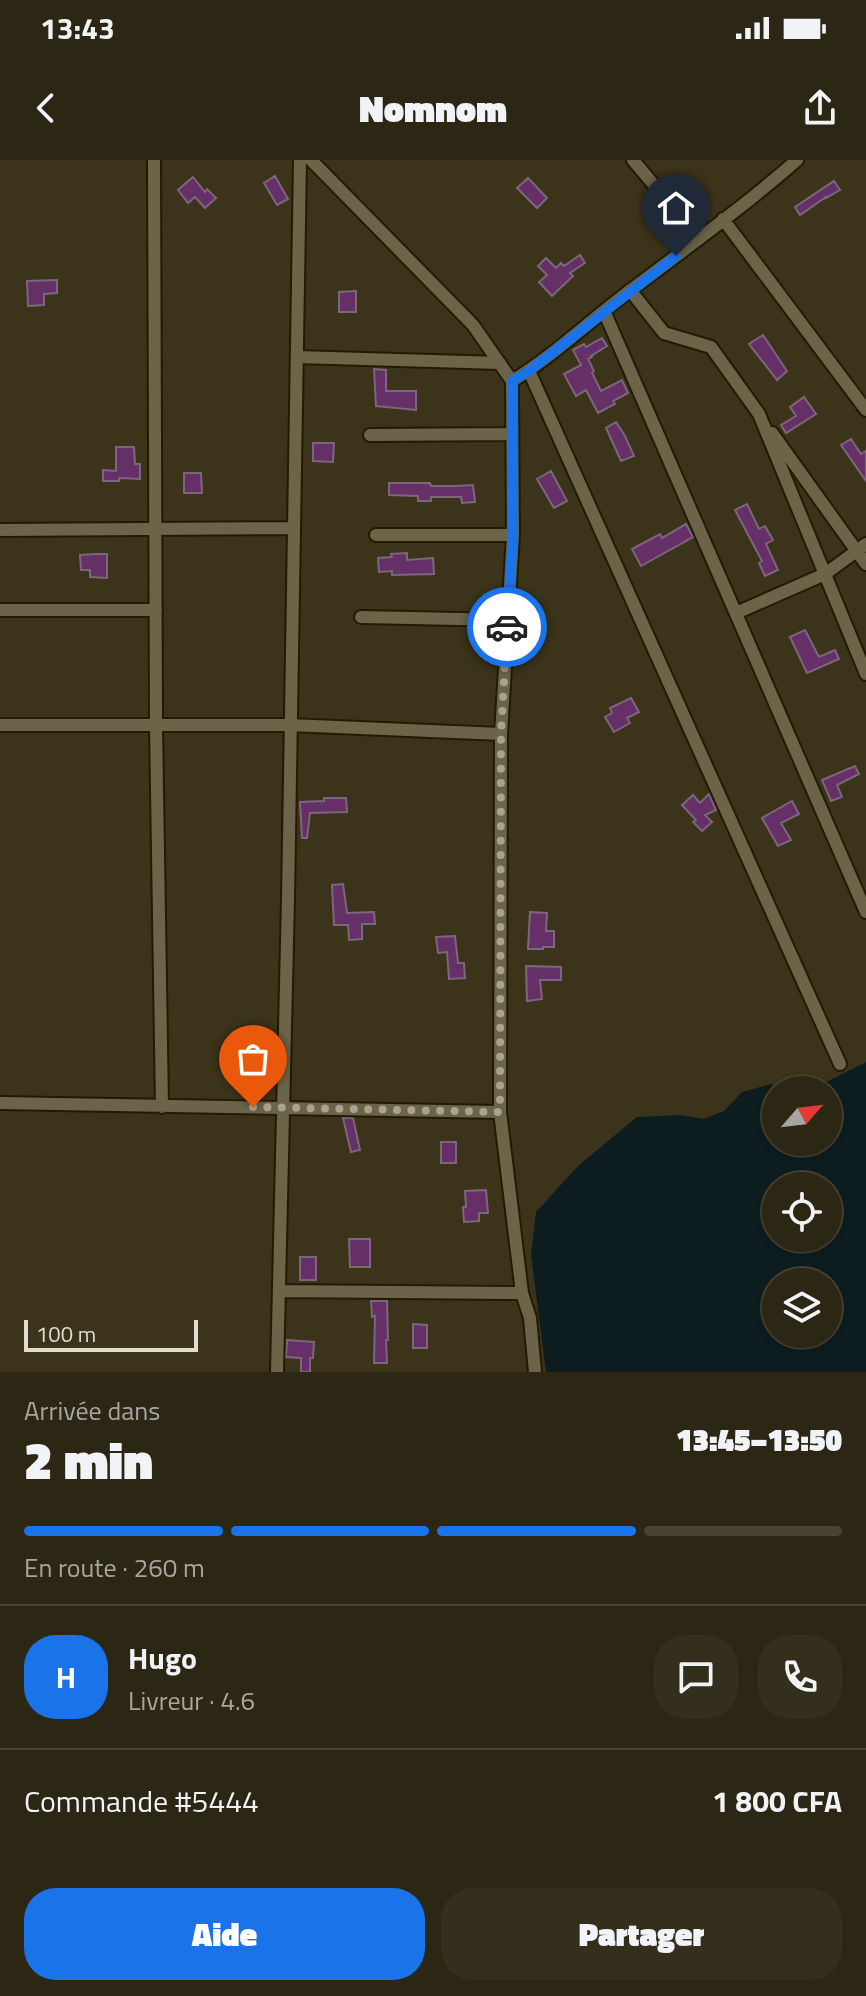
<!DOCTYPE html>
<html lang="fr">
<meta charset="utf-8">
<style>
:root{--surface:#2c2714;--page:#342f1d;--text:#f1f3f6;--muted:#a6a5a0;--line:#484434;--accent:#1a73e8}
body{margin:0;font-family:"Titillium Web",sans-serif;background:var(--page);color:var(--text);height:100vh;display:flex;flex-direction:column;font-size:30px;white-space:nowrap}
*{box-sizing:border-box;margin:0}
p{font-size:26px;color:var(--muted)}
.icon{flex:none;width:44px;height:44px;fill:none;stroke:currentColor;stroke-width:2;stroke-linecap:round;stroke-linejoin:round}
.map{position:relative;height:1212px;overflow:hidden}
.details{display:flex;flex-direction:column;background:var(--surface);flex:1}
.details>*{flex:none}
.needle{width:52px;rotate:62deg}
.fabs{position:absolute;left:762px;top:916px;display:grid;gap:16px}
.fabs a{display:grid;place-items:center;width:80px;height:80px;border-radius:50%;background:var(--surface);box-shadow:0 2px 6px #0004,0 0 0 2px var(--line);font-size:40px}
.scale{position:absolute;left:24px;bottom:20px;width:174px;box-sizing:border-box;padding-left:8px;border:4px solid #e2decf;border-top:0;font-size:22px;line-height:28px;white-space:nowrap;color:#e2decf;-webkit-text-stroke:6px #3b341a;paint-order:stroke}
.pin{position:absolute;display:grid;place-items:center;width:68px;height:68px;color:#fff;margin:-82px -34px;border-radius:50% 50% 50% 0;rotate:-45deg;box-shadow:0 0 8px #0007}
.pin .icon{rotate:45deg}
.courier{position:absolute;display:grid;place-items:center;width:80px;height:80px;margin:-40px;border:6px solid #1a73e8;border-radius:50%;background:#fff;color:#222;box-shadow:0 2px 10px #0007}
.overview em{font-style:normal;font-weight:800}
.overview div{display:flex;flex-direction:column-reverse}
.overview{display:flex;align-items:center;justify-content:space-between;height:136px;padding:0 24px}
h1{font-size:52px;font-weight:800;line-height:60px}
.bar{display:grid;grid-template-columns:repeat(4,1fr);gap:12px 8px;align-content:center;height:96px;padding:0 24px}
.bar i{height:10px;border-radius:6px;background:var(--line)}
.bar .current{background:var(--accent)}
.bar p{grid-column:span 4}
.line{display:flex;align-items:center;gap:20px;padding:0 24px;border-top:2px solid var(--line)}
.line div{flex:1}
.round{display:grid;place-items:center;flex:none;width:84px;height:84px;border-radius:32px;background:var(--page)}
.primary-button{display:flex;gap:16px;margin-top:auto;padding:16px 24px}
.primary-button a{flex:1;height:92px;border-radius:32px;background:var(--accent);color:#fff;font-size:32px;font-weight:800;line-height:92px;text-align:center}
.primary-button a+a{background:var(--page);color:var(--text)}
.status{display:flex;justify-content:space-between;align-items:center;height:56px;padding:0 40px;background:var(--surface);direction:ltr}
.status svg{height:22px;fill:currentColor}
header{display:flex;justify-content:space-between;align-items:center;height:104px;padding:0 24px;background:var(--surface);font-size:36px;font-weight:800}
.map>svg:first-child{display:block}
.water{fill:#0c1c1f;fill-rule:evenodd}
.building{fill:#652f67;stroke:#7c667c;stroke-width:2}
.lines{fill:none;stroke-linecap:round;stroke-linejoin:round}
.minor-casing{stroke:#221b02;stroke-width:16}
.minor{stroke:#6b6448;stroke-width:12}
.done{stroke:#a8a290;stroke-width:8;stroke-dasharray:0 14.4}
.route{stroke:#1a73e8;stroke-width:10}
</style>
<div class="status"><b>13:43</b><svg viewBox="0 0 49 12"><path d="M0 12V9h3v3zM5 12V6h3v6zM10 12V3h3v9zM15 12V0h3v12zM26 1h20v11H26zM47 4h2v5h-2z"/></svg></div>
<header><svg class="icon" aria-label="back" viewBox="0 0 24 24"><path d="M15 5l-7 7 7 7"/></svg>Nomnom<svg class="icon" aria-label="share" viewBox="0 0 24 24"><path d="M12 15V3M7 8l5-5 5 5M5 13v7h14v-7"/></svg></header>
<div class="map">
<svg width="866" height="1212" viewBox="0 0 866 1212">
<rect width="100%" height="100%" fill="#3b341a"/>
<!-- water -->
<path class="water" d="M866 902V1212H546L531 1095 536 1052 578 1006 637 957 680 955 704 959 724 951 742 932 771 924 796 930H776V982H828V930H810ZM776 1026H828V1078H776ZM776 1122H828V1174H776Z"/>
<!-- building -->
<path class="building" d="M275 16 288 39 277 45 264 23Z
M193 17 205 32 207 29 216 38 205 48 195 37 188 43 178 30Z
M528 18 547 38 537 48 517 28Z
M834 21 840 30 826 38V37L800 55 795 47Z
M580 95 585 103 570 113 573 116 552 136 539 122 547 115 538 106 546 98 556 108 561 103 564 106Z
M57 120V133L44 134V145L28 146 27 121Z
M356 131V152H339V132Z
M763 175 787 211 777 220 749 184Z
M602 178 607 186 591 196 592 197 588 199 594 211 592 213 601 231 622 220 628 233 613 241 615 244 598 253 586 230 576 236 564 214 581 205 573 190 584 184 586 187Z
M374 209 386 210V231H416V250L376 246Z
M804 237 816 254 786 273 781 265 796 256 790 247Z
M616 262 625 276 634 296 621 301 606 268Z
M851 279 861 294 866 291V321L841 285Z
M313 283H334L333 302 313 301Z
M116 287H134L135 304H140V319L119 318V321H103V310L116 311Z
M551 311 567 341 554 348 537 319Z
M184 313H201L202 333H184Z
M389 323H430L431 326H456L473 325 475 342 462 343 461 337H431V341H418V336L389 335Z
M747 344 759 369 765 366 773 380 766 384 778 410 765 416 759 403 762 401 735 350Z
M686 364 693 377 641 406 632 389 660 374 662 378Z
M407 393V400L433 398 434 414 392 415V411L379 412 378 398 392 397 391 394Z
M96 394H107V418L90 417V410H81L80 395Z
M805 470 819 497 835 490 839 499 807 513 790 477Z
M631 538 639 552 627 558 630 563 614 572 605 557 612 553 610 548Z
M855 606 859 614 837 625 842 637 831 641 822 620Z
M709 634 716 650 705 655 712 662 702 671 693 662 696 660 682 645 693 635 700 643Z
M324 638H346L347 652 310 653 307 678H302L300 642 324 641Z
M792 641 799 654 781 663 791 680 778 686 762 658Z
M343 724 347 753 374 752 375 764H362V779L349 780 348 765H334L332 725Z
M530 752 547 753 546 771H554V787H543V789H528Z
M455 776 458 803H464L465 818 449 819 447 792 438 793 436 777Z
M526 806 561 807V820H540L542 839 527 841Z
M343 958H353L360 990 351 992Z
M441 982H456V1003H441Z
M486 1030 488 1053H479V1061L464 1062 463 1047H466L465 1031Z
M349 1079H370V1107H350Z
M300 1097H316V1120H300Z
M371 1141H387L388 1180H386L387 1203H374L375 1156 372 1157Z
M413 1164 427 1165V1188H413Z
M287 1180 314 1182 313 1198H310V1212H301V1198L286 1197Z"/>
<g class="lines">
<!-- minor casing -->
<g class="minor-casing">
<path id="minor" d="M154 0 156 565 162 947
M311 0 473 165 512 221
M633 0 699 79
M723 59 866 250
M630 130 664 173 711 187 759 254 866 514
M604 151 866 752
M297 197 500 203
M529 211 840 904
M772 273 866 404
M370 275 512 274
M0 370 294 368
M376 375H513
M0 450H156
M736 453 825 414 866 384
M361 457 508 460
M0 565H290L501 574
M0 943 500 952
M279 1131 522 1133
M277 1212 288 739 300 0
M535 1212 530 1158 522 1133 500 952 501 574 513 375 512 221C550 198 583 167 619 139 678 94 740 50 797 0"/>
</g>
<!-- minor -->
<use href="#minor" class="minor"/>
</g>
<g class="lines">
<!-- done -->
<path class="done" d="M253 947 500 952 501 574 507 467"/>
<!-- route -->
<path class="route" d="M507 467 513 375 512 221 529 211 676 96"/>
</g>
</svg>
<div class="fabs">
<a><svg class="needle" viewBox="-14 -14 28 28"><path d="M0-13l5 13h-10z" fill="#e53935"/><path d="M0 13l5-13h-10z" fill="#a6a5a0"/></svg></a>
<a><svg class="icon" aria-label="locate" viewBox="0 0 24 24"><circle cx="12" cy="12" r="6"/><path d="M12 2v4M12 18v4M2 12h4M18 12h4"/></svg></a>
<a><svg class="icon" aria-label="layers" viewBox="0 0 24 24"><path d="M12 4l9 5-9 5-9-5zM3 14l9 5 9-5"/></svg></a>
</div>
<div class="scale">100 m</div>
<div class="pin" style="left:253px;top:947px;background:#ea580c"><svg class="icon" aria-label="bag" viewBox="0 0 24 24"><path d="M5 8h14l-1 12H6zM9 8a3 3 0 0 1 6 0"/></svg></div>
<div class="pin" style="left:676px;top:96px;background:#1f2937"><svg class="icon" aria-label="home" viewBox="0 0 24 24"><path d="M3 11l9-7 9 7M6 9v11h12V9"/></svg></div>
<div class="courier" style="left:507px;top:467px"><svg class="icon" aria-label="car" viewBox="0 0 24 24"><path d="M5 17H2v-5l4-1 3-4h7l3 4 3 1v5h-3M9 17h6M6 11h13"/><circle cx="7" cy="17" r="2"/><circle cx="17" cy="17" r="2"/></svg></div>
</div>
<section class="details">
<div class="overview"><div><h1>2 min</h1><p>Arrivée dans</p></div><em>13:45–13:50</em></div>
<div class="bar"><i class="current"></i><i class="current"></i><i class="current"></i><i></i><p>En route · 260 m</p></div>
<div class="line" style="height:144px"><b class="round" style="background:var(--accent);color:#fff">H</b><div><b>Hugo</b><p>Livreur · 4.6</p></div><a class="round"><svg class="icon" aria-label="chat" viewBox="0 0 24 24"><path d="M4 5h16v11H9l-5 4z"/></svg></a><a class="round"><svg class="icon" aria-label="phone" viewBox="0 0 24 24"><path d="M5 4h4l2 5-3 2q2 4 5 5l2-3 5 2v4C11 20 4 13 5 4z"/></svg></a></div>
<div class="line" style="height:104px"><div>Commande #5444</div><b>1 800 CFA</b></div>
<div class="primary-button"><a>Aide</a><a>Partager</a></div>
</section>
